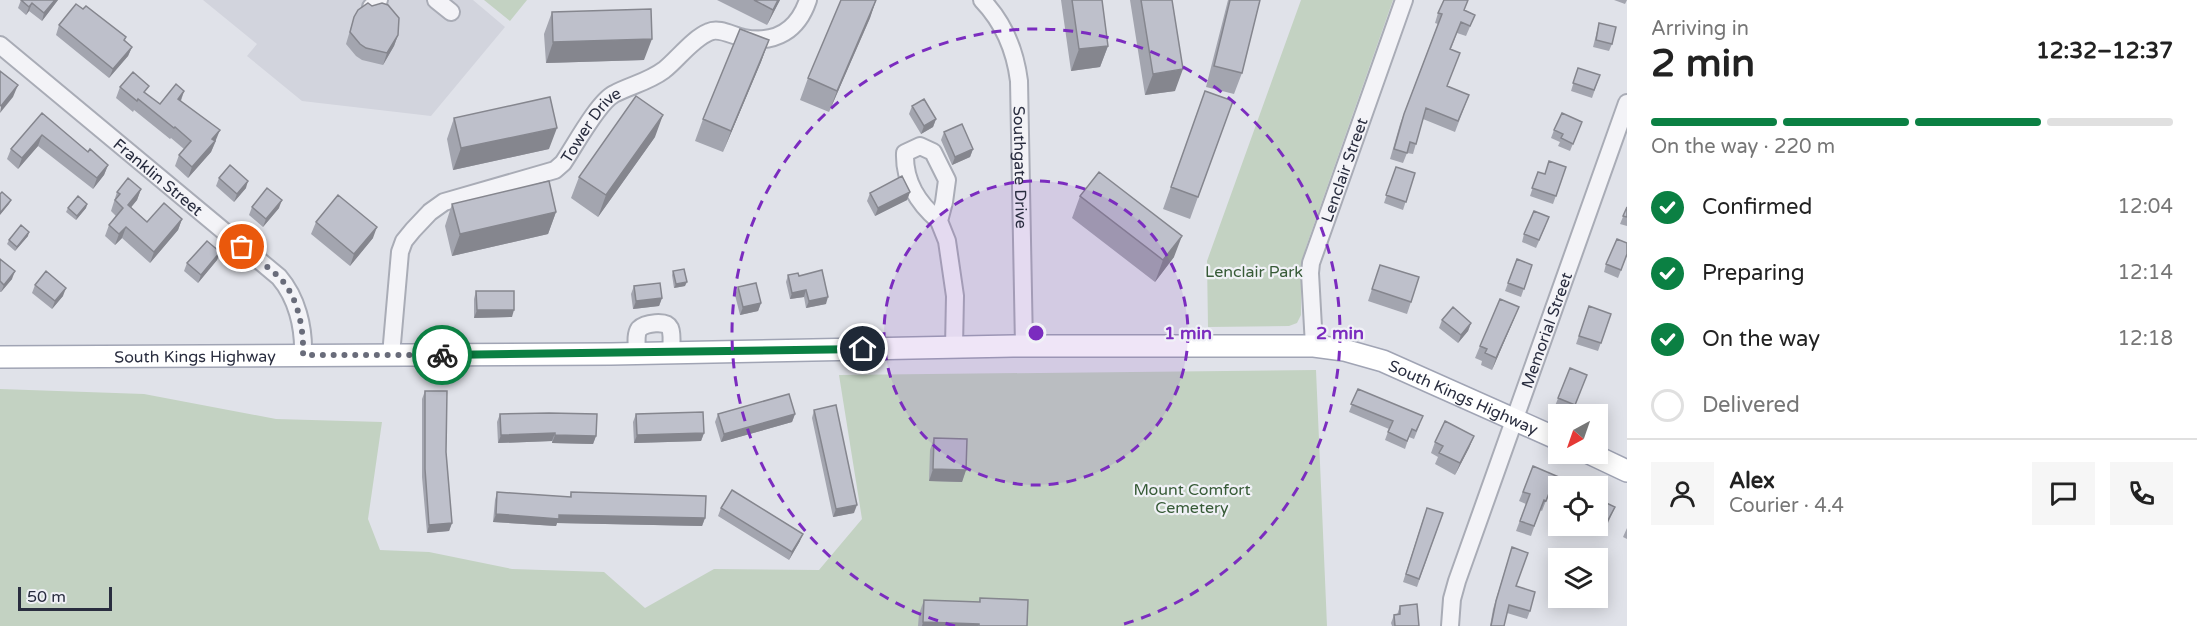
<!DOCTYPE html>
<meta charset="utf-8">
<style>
:root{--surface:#fff;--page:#f6f6f6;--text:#222;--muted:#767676;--line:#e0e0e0;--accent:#0b8043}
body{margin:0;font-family:"Varela Round",sans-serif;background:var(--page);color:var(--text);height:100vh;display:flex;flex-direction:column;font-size:22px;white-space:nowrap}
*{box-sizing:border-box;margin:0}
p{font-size:20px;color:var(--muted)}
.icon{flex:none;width:33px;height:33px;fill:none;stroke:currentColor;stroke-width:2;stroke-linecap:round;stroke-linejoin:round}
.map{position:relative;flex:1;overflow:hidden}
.drawer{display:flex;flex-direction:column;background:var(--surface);width:570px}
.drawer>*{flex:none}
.needle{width:39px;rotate:220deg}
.tools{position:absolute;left:1548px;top:404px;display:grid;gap:12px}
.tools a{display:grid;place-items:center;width:60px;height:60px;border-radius:0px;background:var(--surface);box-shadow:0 3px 15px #0003;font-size:30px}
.scale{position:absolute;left:18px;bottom:15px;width:94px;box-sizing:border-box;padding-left:6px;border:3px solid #292d3f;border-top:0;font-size:16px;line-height:21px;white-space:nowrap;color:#292d3f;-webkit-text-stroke:4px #f0f1f6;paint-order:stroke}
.pin{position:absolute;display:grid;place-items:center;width:51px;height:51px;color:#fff;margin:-26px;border:3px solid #fff;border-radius:50%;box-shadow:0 2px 6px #0007}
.courier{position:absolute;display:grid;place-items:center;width:60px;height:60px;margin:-30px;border:4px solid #0b8043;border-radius:50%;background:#fff;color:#222;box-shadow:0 2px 8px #0007}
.headline em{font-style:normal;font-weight:700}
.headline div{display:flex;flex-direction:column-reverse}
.headline{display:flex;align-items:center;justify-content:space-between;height:102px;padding:0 24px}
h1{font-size:39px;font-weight:700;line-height:45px}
.bar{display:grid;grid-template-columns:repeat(4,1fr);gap:9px 6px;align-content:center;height:72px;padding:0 24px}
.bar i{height:8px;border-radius:4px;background:var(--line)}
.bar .current{background:var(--accent)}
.bar p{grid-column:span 4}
.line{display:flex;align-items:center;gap:15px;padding:0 24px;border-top:2px solid var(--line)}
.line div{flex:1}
.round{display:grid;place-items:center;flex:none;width:63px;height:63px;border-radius:0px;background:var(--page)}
ol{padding:0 24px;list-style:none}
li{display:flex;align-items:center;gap:18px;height:66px}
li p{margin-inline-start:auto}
li .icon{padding:6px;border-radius:50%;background:var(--accent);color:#fff;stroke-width:4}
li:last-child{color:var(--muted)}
li i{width:33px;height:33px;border:3px solid var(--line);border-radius:50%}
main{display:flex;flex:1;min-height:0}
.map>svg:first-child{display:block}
.built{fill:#d2d4dd}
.green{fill:#c3d2c2}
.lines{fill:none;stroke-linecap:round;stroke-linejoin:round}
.minor-casing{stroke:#a9acb6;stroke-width:20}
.major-casing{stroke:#a0a4b4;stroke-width:24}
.minor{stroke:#f3f3f7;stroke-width:16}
.major{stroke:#fff;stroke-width:21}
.wall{fill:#a3a5af}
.shaded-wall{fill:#85868e}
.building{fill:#bec0cb;stroke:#85868e;stroke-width:1.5}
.done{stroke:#696c7a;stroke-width:6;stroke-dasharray:0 10.8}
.route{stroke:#0b8043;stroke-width:8}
.ring{fill:none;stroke:#7b2cbf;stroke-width:3;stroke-dasharray:10 8}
.labels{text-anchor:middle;stroke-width:4.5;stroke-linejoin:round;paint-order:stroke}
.street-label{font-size:16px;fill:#292d3f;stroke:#f0f1f6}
.park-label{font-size:16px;fill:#375b37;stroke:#f0f1f6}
.centre{fill:#7b2cbf;stroke:#f0f1f6;stroke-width:3}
.ring-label{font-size:18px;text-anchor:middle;font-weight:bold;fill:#7b2cbf;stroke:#f0f1f6;stroke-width:4.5;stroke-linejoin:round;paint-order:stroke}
</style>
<main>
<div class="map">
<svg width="1627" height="626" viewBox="0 0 1627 626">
<rect width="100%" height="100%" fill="#e0e2e9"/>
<!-- built -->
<path class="built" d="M203 0H473L505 27 431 116 302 101 247 56 257 44Z"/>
<!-- green -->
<path class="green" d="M484 0H527L510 21Z
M1301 0H1393L1306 247 1301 269V315L1297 323 1289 326 1208 327 1207 261Z
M1316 370 1327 626H0V389L144 394 276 419 382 422 368 519 380 550 429 552 512 569 604 572 645 608 714 569 819 570 862 519 839 375Z"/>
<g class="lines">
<!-- minor casing -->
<g class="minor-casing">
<g id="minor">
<path d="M436 0 451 12"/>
<path id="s1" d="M982 0C1004 23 1015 49 1019 81L1024 346"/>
<path d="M371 7 379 0"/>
<path id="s2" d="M0 45 279 277C297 298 304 327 303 355"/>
<path d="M939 221C918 203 904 182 905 153L920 146 933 152 947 180 944 202 939 221 947 241 955 296 954 347"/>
<path id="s3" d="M1314 346 1310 273 1311 263 1404 0"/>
<path d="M637 353C637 346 635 335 639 329 645 323 666 320 670 328 673 335 671 346 671 353"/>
<path id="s4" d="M391 355 400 252 404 241 413 230 430 212 444 202 555 170 563 163C574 147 598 102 614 94 631 85 648 82 664 70 678 59 692 39 709 32 719 27 733 36 744 38 776 44 798 30 808 0"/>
<path id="s5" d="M1450 626 1452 599 1457 581 1627 103"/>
</g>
</g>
<!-- major casing -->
<g class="major-casing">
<g id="major">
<path id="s6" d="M0 357 611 354 1013 346H1314L1344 350 1383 361 1558 439"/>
<path d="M1589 453 1627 471"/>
</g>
</g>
<!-- minor -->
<use href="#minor" class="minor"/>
<!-- major -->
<use href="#major" class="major"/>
</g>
<!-- wall -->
<path class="wall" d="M21 0H58L42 21 29 11 26 15 18 8Z
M717 0H780L767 25Z
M876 0 870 18 829 112 800 100 808 78Z
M1061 0H1102L1108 46 1100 67 1071 71Z
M1130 0H1172L1175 91 1145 95Z
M1228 0H1260L1242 73 1234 94 1206 87Z
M1614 0H1627L1625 4Z
M1465 10 1475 15 1466 36 1457 33 1451 49 1447 87 1469 95 1455 132 1423 119 1413 154 1407 153 1403 163 1390 159 1400 124 1438 24 1435 23 1438 13Z
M552 12 644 60 546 63 544 34Z
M354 17 398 35 394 46 383 65 362 60 356 56 346 44Z
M1599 23 1612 44 1609 51 1593 47Z
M59 25 125 41 132 47 128 56 109 78 56 35Z
M769 40 761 62 723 152 695 141 703 119Z
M1578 68 1600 75 1592 98 1571 91Z
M120 87 146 94 160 104 184 91 181 101 216 141 211 152 188 178 175 166 179 155 184 149 171 138 170 139 134 110 133 112 116 98Z
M1205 91 1233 101 1190 219 1163 209Z
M912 106 936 119 933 127 921 134 909 114Z
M42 113 88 152 108 165 104 175 93 189 38 146 18 169 7 159 11 149Z
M454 118 549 149 453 170 447 139Z
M1582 122 1570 151 1558 146 1560 142 1551 138 1554 130Z
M944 132 973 149 970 157 952 165 941 140Z
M655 137 598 217 571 198 579 177Z
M1396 167 1415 173 1403 210 1384 203Z
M1566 167 1553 204 1530 196 1538 172 1544 174Z
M219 178 246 188 234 202 216 186Z
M141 189 137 200 131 207 147 222 182 219 178 230 150 263 122 238 115 245 105 236 109 225 116 216 111 211 117 192Z
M910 192 907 200 875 216 867 201 870 193Z
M1080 196 1174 257 1155 282 1072 218Z
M87 204 86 208 76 220 66 212 68 208Z
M452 204 556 212 548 234 452 256 445 226Z
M252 207 279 208 263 227 249 215Z
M1627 207V226L1620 224Z
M316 222 373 238 350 266 311 234Z
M1546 225 1536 248 1522 242 1524 234Z
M28 236 15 251 7 244 9 240Z
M220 252 217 260 198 283 184 271 187 263Z
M1627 255 1618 278 1604 272 1606 264Z
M0 259 12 279 1 292H0Z
M1517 259 1532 265 1521 297 1505 291Z
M1380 265 1411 302 1407 314 1368 301Z
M673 271 685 286 674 288 672 275Z
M788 275 799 276 826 304 806 308 804 297 790 299 786 282Z
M35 285 63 296 52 309 32 293Z
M634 286 662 298 659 306 633 309 631 294Z
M738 287 761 303 758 311 740 315 735 295Z
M476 291 512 317 474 318V299Z
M1589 306 1611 314 1598 351 1576 344Z
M1514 319 1492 370 1481 365 1482 361 1475 358 1480 346Z
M1442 320 1471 323 1468 331 1458 343 1439 328Z
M1570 368 1587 375 1572 413 1555 406Z
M1358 389 1420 424 1414 439 1409 437 1405 449 1385 440 1389 429 1349 412Z
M425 391 446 452 452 523 449 531 427 533 422 477V399Z
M814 410 854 513 833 517 812 418Z
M500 414 596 436 593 444 552 443V441L498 443 497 422Z
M636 414 704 433 701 441 634 443 633 422Z
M718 414H795L792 422 721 442 715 422Z
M1474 436 1469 448 1455 475 1435 464 1438 457 1431 453 1435 442Z
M934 438 966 470 962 482 929 481 930 450Z
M1533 466 1561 478 1553 501 1547 498 1542 511 1540 510 1531 536 1516 531 1526 504 1519 501Z
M497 492 570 497 571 492 705 518 702 526 557 523 556 526 493 522 495 500Z
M1598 499 1615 507 1605 530 1594 525H1598Z
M721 508 800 541 789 560 718 516Z
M1443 513 1417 587 1403 582 1424 516Z
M1627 528V539L1623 537Z
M1512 547 1516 586 1530 611 1527 619 1507 613 1504 626H1490L1493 609Z
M980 598 1027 626H918L919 614 924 600 979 602Z
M1400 606 1419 626H1392L1391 623 1394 615H1397Z"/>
<!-- shaded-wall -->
<path class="shaded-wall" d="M55 0H58L42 21 44 13Z
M778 0H780L767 25 773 10Z
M876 0 870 18 829 112 837 91Z
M32 3 29 11 26 15 29 7Z
M398 35 394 46 383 65 387 53Z
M652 39 644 60 546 63 553 42Z
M769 40 761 62 723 152 731 131Z
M1108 46 1100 67 1071 71 1079 49Z
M132 47 128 56 109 78 113 69Z
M1183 69 1175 91 1145 95 1153 74Z
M18 85 13 97 0 113 1 106Z
M184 91 180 102 178 99Z
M663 115 655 137 598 217 606 195Z
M936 119 933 127 921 134 924 126Z
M557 128 549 149 453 170 461 148Z
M220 130 211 152 188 178 192 167 212 139Z
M42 135 38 146 18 169 22 158Z
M973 149 970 157 952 165 955 157Z
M108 165 104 175 93 189 97 178Z
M248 181 246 188 234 202 237 194Z
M141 189 137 200 124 216 128 205Z
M910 192 907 200 875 216 878 208Z
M11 200 9 204 0 215V213Z
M282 200 279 208 263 227 266 219Z
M87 204 86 208 76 220 77 216Z
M556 212 548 234 452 256 460 234Z
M182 219 178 230 150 263 154 252Z
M126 227 122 238 115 245 119 234Z
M377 227 373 238 350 266 354 254Z
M29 232 28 236 15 251 17 247Z
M1182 236 1174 257 1155 282 1163 260Z
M220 252 217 260 198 283 201 275Z
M15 271 12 279 1 292 4 285Z
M687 282 685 286 674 288 676 284Z
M66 288 63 296 52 309 55 301Z
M806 290 804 297 790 299 792 293Z
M828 297 826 304 806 308 809 301Z
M662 298 659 306 633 309 636 301Z
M761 303 758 311 740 315 743 307Z
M1519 307 1514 319 1492 370 1496 358Z
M477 310H514L512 317 474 318Z
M1471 323 1468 331 1458 343 1461 335Z
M795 414 792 422 721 442 724 434Z
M555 433 552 441 498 443 501 435Z
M704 433 701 441 634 443 637 435Z
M555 435 596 436 593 444 552 443Z
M1474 436 1469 448 1455 475 1460 463Z
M933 469 966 470 962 482 929 481Z
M857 505 854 513 833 517 836 509Z
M496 514 559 515 705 518 702 526 557 523 556 526 493 522Z
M452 523 449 531 427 533 429 525Z
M803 534 800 541 789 560 792 552Z
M923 622 979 624 978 626H922Z"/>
<!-- building -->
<path class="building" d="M21 0H55L44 13 32 3 29 7Z
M754 0H778L773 10Z
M841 0H876L837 91 808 78Z
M1072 0H1102L1108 46 1079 49Z
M1141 0H1172L1183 69 1153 74Z
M1230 0H1260L1242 73 1214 66Z
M1444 0H1468L1464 10 1475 15 1470 26 1461 22 1450 49 1460 53 1447 86 1469 95 1458 121 1426 108 1416 144 1410 142 1407 153 1394 149 1404 114 1442 14 1438 13Z
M368 3 372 6 382 3 388 5 399 18 398 35 387 53 366 48 360 44 350 32 354 17 358 10Z
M76 4 83 9 86 6 126 37 124 40 132 47 113 69 59 25Z
M651 9 652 39 553 42 552 12Z
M1599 23 1616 27 1612 44 1596 40Z
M740 29 769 40 731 131 703 119Z
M1578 68 1600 75 1594 90 1573 83Z
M0 71 18 85 1 106 0 105Z
M133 72 149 86 144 92 160 104 176 84 184 91 178 99 220 130 212 139 215 141 192 167 179 155 191 141 175 127 174 128 138 99 137 101 120 87Z
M1205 91 1233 101 1198 197 1171 187Z
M636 96 663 115 606 195 579 177Z
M550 97 557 128 461 148 454 118Z
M924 99 936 119 924 126 912 106Z
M42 113 88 152 90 149 108 165 97 178 42 135 22 158 11 149Z
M1562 113 1582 122 1573 144 1561 138 1563 134 1554 130Z
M962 124 973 149 955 157 944 132Z
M1549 161 1566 167 1556 196 1532 188 1538 172 1545 174Z
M230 165 248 181 237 194 219 178Z
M1396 167 1415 173 1406 202 1386 195Z
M1099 172 1182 236 1163 260 1080 196Z
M902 176 910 192 878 208 870 193Z
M128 178 141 189 128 205 147 222 164 203 182 219 154 252 126 227 119 234 109 225 123 208 115 200 120 194 117 192Z
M549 181 556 212 460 234 452 204Z
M267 188 282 200 266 219 252 207Z
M2 192 11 200 0 213V194Z
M338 195 377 227 354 254 316 222Z
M78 196 87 204 77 216 68 208Z
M1627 207V217L1623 216Z
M1534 211 1549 217 1539 240 1524 234Z
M21 225 29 232 17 247 9 240Z
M1617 239 1627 243V254L1621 270 1606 264Z
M207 241 220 252 201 275 187 263Z
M0 259 15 271 4 285 0 281Z
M1517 259 1532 265 1524 289 1508 283Z
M1380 265 1419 277 1411 302 1372 289Z
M684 269 687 282 676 284 673 271Z
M822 270 828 297 809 301 806 290 792 293 788 275 798 273 799 276Z
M46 271 66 288 55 301 35 285Z
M660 283 662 298 636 301 634 286Z
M756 283 761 303 743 307 738 287Z
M476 291H514V310H477Z
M1500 299 1519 307 1496 358 1485 353 1487 349 1480 346Z
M1589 306 1611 314 1601 343 1579 336Z
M1453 307 1471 323 1461 335 1442 320Z
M1570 368 1587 375 1575 405 1558 398Z
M1358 389 1423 416 1416 431 1412 429 1407 441 1388 432 1393 421 1351 404Z
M425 391H447L446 452 452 523 429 525 425 469Z
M789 394 795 414 724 434 718 414Z
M836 405 857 505 836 509 814 410Z
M703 412 704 433 637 435 636 414Z
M549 413 597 414 596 436 555 435V433L501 435 500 414Z
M1445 421 1474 436 1460 463 1439 453 1443 446 1435 442Z
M934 438 967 439 966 470 933 469Z
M1533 466 1561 478 1556 491 1551 488 1546 501 1544 500 1534 526 1520 521 1530 494 1523 492Z
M732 490 803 534 792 552 721 508Z
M497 492 571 497V492L706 496 705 518 559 515V519L496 514Z
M1598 499 1615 507 1607 522 1598 517Z
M1427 508 1443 513 1419 579 1406 574Z
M1512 547 1528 553 1516 586 1535 592 1530 611 1509 605 1504 626H1491L1496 601Z
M980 598 1028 600 1027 626H979V624L923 622 924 600 980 602Z
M1417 604 1419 626H1395L1394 615 1400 614V606Z"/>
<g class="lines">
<!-- done -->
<path class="done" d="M242 247C254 257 267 266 279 277 298 296 304 329 303 355H442"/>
<!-- route -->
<path class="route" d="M442 355 863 349"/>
</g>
<!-- distance rings -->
<circle cx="1036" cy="333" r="152" fill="#7b2cbf" fill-opacity=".12"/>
<g class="ring">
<circle cx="1036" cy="333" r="152"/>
<path d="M955 626A304 304 0 1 1 1117 626"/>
</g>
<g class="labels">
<!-- street labels -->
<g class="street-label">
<text dy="6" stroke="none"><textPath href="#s4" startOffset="345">Tower Drive</textPath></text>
<text dy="6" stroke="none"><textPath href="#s1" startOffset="177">Southgate Drive</textPath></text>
<text dy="6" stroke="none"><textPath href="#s3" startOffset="182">Lenclair Street</textPath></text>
<text dy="6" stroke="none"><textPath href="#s2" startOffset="206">Franklin Street</textPath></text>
<text dy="6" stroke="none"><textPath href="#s5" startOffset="312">Memorial Street</textPath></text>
<text dy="6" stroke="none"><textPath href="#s6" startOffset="195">South Kings Highway</textPath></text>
<text dy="6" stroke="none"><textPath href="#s6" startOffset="1473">South Kings Highway</textPath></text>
</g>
<!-- park labels -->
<g class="park-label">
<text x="1254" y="277">Lenclair Park</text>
<text x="1192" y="495">Mount Comfort<tspan x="1192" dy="18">Cemetery</tspan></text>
</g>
</g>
<circle cx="1036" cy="333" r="9" class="centre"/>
<g class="ring-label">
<text x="1188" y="339">1 min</text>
<text x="1340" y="339">2 min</text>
</g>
</svg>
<div class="tools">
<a><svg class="needle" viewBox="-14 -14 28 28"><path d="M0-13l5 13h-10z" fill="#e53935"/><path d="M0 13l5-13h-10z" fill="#767676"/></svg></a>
<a><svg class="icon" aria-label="locate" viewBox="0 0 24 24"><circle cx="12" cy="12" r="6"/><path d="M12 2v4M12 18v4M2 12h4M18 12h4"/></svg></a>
<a><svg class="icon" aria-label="layers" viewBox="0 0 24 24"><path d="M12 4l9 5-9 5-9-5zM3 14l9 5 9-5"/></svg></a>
</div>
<div class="scale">50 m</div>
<div class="pin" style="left:242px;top:247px;background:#ea580c"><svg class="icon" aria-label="bag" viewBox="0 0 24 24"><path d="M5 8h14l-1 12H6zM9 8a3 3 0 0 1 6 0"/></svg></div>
<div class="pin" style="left:863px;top:349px;background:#1f2937"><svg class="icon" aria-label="home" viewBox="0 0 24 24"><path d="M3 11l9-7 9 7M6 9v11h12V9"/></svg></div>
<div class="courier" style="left:442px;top:355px"><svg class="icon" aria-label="bike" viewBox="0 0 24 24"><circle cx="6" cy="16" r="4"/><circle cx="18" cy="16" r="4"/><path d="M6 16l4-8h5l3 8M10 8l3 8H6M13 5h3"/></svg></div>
</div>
<section class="drawer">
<div class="headline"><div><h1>2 min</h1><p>Arriving in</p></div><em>12:32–12:37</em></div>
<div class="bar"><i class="current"></i><i class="current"></i><i class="current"></i><i></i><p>On the way · 220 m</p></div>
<ol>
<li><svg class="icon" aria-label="check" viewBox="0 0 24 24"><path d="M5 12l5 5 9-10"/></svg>Confirmed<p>12:04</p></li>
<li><svg class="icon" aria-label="check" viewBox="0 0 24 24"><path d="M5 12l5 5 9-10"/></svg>Preparing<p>12:14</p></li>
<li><svg class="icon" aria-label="check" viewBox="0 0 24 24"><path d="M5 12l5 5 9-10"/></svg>On the way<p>12:18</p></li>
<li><i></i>Delivered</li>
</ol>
<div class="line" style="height:108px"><a class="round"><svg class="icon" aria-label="person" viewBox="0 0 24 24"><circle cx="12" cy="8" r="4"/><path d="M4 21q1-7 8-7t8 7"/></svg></a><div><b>Alex</b><p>Courier · 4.4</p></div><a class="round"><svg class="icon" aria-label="chat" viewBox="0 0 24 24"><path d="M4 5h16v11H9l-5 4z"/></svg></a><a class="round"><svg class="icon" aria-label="phone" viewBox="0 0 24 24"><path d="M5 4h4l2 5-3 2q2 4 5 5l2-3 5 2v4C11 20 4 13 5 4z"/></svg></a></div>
</section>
</main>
